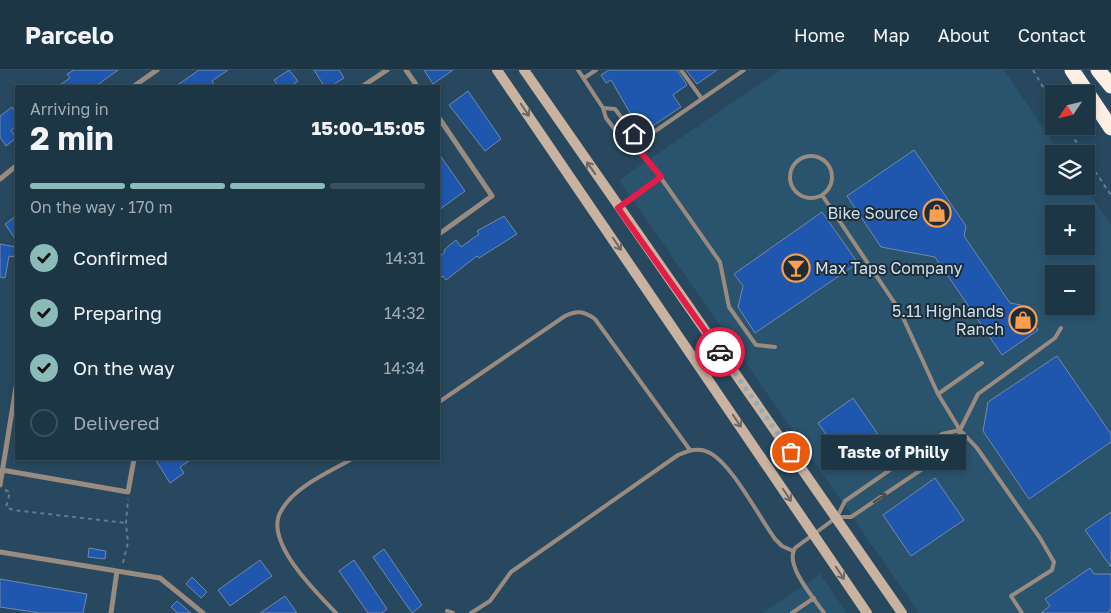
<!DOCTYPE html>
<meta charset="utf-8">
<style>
:root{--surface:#1d3646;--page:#2a4151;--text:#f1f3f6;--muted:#a0abb3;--line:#3b505f;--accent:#8bbbb9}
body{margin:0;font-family:"Golos Text",sans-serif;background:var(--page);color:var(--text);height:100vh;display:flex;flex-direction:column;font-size:19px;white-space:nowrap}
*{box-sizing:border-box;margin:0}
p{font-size:16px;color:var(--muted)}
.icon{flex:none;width:28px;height:28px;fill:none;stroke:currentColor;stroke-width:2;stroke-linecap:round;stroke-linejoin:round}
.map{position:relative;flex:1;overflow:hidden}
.side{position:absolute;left:15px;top:15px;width:425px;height:375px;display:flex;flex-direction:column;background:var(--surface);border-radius:0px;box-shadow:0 2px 8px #0003,0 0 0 1px var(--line)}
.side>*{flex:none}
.needle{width:32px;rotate:235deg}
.controls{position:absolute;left:1045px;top:15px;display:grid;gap:10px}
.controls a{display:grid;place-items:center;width:50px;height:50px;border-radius:0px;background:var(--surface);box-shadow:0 2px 8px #0003,0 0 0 1px var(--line);font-size:25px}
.pin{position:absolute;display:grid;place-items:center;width:42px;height:42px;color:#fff;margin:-21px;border:2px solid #fff;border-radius:50%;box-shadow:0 1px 5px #0007}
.courier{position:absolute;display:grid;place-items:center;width:50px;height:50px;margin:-25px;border:4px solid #e11d48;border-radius:50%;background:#fff;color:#222;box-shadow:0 1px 6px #0007}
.bubble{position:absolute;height:35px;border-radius:0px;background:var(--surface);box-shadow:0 2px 8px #0003,0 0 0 1px var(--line);font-size:16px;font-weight:700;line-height:35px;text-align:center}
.overview em{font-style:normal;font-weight:700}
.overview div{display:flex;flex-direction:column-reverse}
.overview{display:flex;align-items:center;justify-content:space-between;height:85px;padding:0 15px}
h1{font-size:32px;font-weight:700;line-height:38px}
.bar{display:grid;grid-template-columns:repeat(4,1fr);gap:8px 5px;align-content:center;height:60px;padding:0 15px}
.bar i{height:6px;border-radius:4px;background:var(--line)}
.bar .selected{background:var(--accent)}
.bar p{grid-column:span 4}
ol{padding:0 15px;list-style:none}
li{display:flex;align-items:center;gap:15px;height:55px}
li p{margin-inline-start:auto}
li .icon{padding:5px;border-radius:50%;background:var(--accent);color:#111;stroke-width:4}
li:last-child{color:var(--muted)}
li i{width:28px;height:28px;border:2px solid var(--line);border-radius:50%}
header{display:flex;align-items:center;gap:30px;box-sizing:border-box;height:70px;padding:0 25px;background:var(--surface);border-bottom:1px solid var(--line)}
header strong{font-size:24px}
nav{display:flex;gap:28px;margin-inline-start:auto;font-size:18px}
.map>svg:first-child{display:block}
.built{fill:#2a536d;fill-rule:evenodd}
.building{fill:#1e57ad;stroke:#7489a8}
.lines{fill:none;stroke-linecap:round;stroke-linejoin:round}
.path{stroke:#617d90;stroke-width:2;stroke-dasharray:4 4;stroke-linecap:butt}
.lane{stroke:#9a8b80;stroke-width:4}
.street{stroke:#9a8b80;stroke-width:5}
.secondary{stroke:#c9b2a0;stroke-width:10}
.highway{stroke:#feefe4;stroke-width:15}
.oneway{stroke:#6b6966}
.oneway2{stroke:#43494d}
.done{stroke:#94abbc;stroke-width:5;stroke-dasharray:0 9}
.route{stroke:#e11d48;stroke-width:6}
.labels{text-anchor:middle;stroke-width:4;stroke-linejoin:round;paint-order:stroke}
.poi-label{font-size:16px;fill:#cee1ee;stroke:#1e2d37;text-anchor:end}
</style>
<header>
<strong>Parcelo</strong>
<nav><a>Home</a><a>Map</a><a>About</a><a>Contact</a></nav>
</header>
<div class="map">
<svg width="1111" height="543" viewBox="0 0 1111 543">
<rect width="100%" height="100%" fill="#27485e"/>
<!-- built -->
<path class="built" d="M780 0H1004L1061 84H1054V116H1084L1111 155V543H919L619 110ZM1054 144H1086V176H1054ZM1054 204H1086V236H1054Z
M820 504 847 543H763Z"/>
<!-- building -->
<path class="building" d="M74 0H118L96 16H58L70 8 67 4Z
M199 0H228L212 11 215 16H176Z
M289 0 298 11 291 16H278L274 10Z
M314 0H339L344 8 331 16H324Z
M424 0H453L433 14Z
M609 0H677L687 15 673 25 681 37 648 59 638 44 633 48 611 10 606 13 601 5Z
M686 0H717L697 14Z
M468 21 501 69 485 81 449 35Z
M12 37 16 43V56L11 60 16 68 6 76 0 67V46Z
M914 80 966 156 964 166 1010 233 1021 235 1038 260 1002 285 935 187 881 177 847 126Z
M439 84 465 121 439 140Z
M822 142 858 193 755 263 738 237 743 216 734 204Z
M16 146V170L5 154Z
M504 146 517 164 479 188 477 186 446 210 443 206 439 209V187L445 182 444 180 456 170 461 177 479 164 477 161Z
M0 174 16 177 14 187 9 186 5 208 0 207Z
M1057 286 1111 364V372L1029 429 983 361 988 332Z
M853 328 882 370 848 395 818 353Z
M155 389H192L180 397 184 403 170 413Z
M935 408 964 450 911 486 883 445Z
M1111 442V497L1085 460Z
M89 478 106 481 105 489 88 487Z
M384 479 422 535 412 543 373 487Z
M260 490 272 506 230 536 218 520Z
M354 490 387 539 382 543H368L339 501Z
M1090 498 1094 504H1111V540L1107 543H1041L1050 536 1045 529Z
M192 507 207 522 201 528 186 514Z
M0 509 87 524 83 543H40L0 537Z
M285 526 297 543H260Z
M177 531 191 543H177L171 537Z"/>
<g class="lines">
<!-- path -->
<path class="path" d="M1033 0 1054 36
M1066 56 1084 84
M1086 88 1111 125
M5 420 10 422 6 437 13 440 126 453
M123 493 128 472 126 453 128 429"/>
<!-- lane -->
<path class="lane" d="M578 0 603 38 606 48 629 78 639 80 656 101 720 192 729 237 756 275 775 277
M681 0 702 29
M584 8 596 0
M603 38 615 39 640 72 639 80
M648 66 744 0
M790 107a21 21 0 1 1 42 0a21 21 0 1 1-42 0Z
M822 125 900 241 938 324 960 360 977 378 1040 468 1054 492 1052 500 1011 526 1022 543
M620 137 661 107
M938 324 982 293
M439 332 565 246C577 240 584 241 595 249L690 380
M837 447H851L958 375 960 360 978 324 1055 268 1061 258
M447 541 453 543
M336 543C316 522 263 471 281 441 294 417 329 402 352 389
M471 543 490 531 511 502 678 385C688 381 697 377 708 382 731 392 759 447 775 469L782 476 793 481
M792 543 814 528
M824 543C814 528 784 495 795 478L837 447 845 431 942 364 960 360"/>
<!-- street -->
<path class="street" d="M406 0 417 16
M134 16 157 0
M363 16 387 0
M439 48 492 126 439 164
M0 109 16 96
M2 400 128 422 134 389
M0 415 16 317
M0 482 160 508 203 543
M111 543 117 501"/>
<!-- secondary -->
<path class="secondary" d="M497 0 867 543
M524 0 902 543"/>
<!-- highway -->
<path class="highway" d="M1072 0 1111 58
M1098 0 1111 16"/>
</g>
<!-- one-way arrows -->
<defs><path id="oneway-shaft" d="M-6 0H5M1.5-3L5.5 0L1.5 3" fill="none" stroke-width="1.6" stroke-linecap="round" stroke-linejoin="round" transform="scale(1.25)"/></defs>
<g class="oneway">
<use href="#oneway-shaft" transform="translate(525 40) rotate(56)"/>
<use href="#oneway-shaft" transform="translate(591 98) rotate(-125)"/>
<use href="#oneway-shaft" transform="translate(617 174) rotate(56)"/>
<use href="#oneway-shaft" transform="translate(737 351) rotate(56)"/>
<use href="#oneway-shaft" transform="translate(787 425) rotate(56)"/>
<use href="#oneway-shaft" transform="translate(840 503) rotate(56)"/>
</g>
<use class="oneway2" href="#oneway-shaft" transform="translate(880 428) rotate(-33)"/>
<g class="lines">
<!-- done -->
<path class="done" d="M720 282 791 382"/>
<!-- route -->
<path class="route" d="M634 64 640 72 639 80 661 107 618 138 720 282"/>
</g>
<!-- icons -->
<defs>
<g id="shop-ring" transform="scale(1.4375)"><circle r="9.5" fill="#1e2d37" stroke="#fa9f4f" stroke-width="1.5"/><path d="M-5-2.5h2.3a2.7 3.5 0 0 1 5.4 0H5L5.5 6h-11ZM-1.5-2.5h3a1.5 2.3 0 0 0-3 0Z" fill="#fa9f4f"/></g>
<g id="bar-ring" transform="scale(1.4375)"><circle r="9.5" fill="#1e2d37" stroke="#fa9f4f" stroke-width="1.5"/><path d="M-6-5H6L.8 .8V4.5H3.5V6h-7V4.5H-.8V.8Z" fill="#fa9f4f"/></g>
</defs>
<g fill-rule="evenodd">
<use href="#shop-ring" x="937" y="143"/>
<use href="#bar-ring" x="796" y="198"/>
<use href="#shop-ring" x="1023" y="250"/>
</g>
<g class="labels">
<!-- poi labels -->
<g class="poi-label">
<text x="918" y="149">Bike Source</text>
<text x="815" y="204" text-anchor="start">Max Taps Company</text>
<text x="1004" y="247">5.11 Highlands<tspan x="1004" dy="18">Ranch</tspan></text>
</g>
</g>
</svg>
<div class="controls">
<a><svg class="needle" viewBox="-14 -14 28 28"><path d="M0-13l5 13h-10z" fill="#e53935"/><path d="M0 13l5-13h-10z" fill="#a0abb3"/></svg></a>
<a><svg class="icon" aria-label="layers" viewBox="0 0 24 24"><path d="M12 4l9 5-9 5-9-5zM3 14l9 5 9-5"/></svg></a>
<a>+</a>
<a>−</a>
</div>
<div class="pin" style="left:791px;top:382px;background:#ea580c"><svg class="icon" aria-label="bag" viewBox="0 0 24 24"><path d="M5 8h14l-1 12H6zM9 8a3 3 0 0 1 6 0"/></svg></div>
<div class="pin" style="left:634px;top:64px;background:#1f2937"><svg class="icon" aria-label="home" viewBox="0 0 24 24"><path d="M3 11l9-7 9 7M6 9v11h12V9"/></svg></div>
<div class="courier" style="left:720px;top:282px"><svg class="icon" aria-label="car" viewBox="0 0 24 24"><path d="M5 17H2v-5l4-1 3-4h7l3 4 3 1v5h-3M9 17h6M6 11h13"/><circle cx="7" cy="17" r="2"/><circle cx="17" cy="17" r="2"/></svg></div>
<div class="bubble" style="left:821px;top:365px;width:145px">Taste of Philly</div>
<section class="side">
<div class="overview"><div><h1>2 min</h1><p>Arriving in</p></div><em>15:00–15:05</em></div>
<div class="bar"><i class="selected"></i><i class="selected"></i><i class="selected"></i><i></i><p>On the way · 170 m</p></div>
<ol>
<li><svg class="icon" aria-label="check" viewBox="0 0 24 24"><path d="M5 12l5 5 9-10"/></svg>Confirmed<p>14:31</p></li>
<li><svg class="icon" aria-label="check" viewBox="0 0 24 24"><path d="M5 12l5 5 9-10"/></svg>Preparing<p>14:32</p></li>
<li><svg class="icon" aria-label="check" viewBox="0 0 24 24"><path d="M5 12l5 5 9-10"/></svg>On the way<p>14:34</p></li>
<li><i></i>Delivered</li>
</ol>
</section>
</div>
